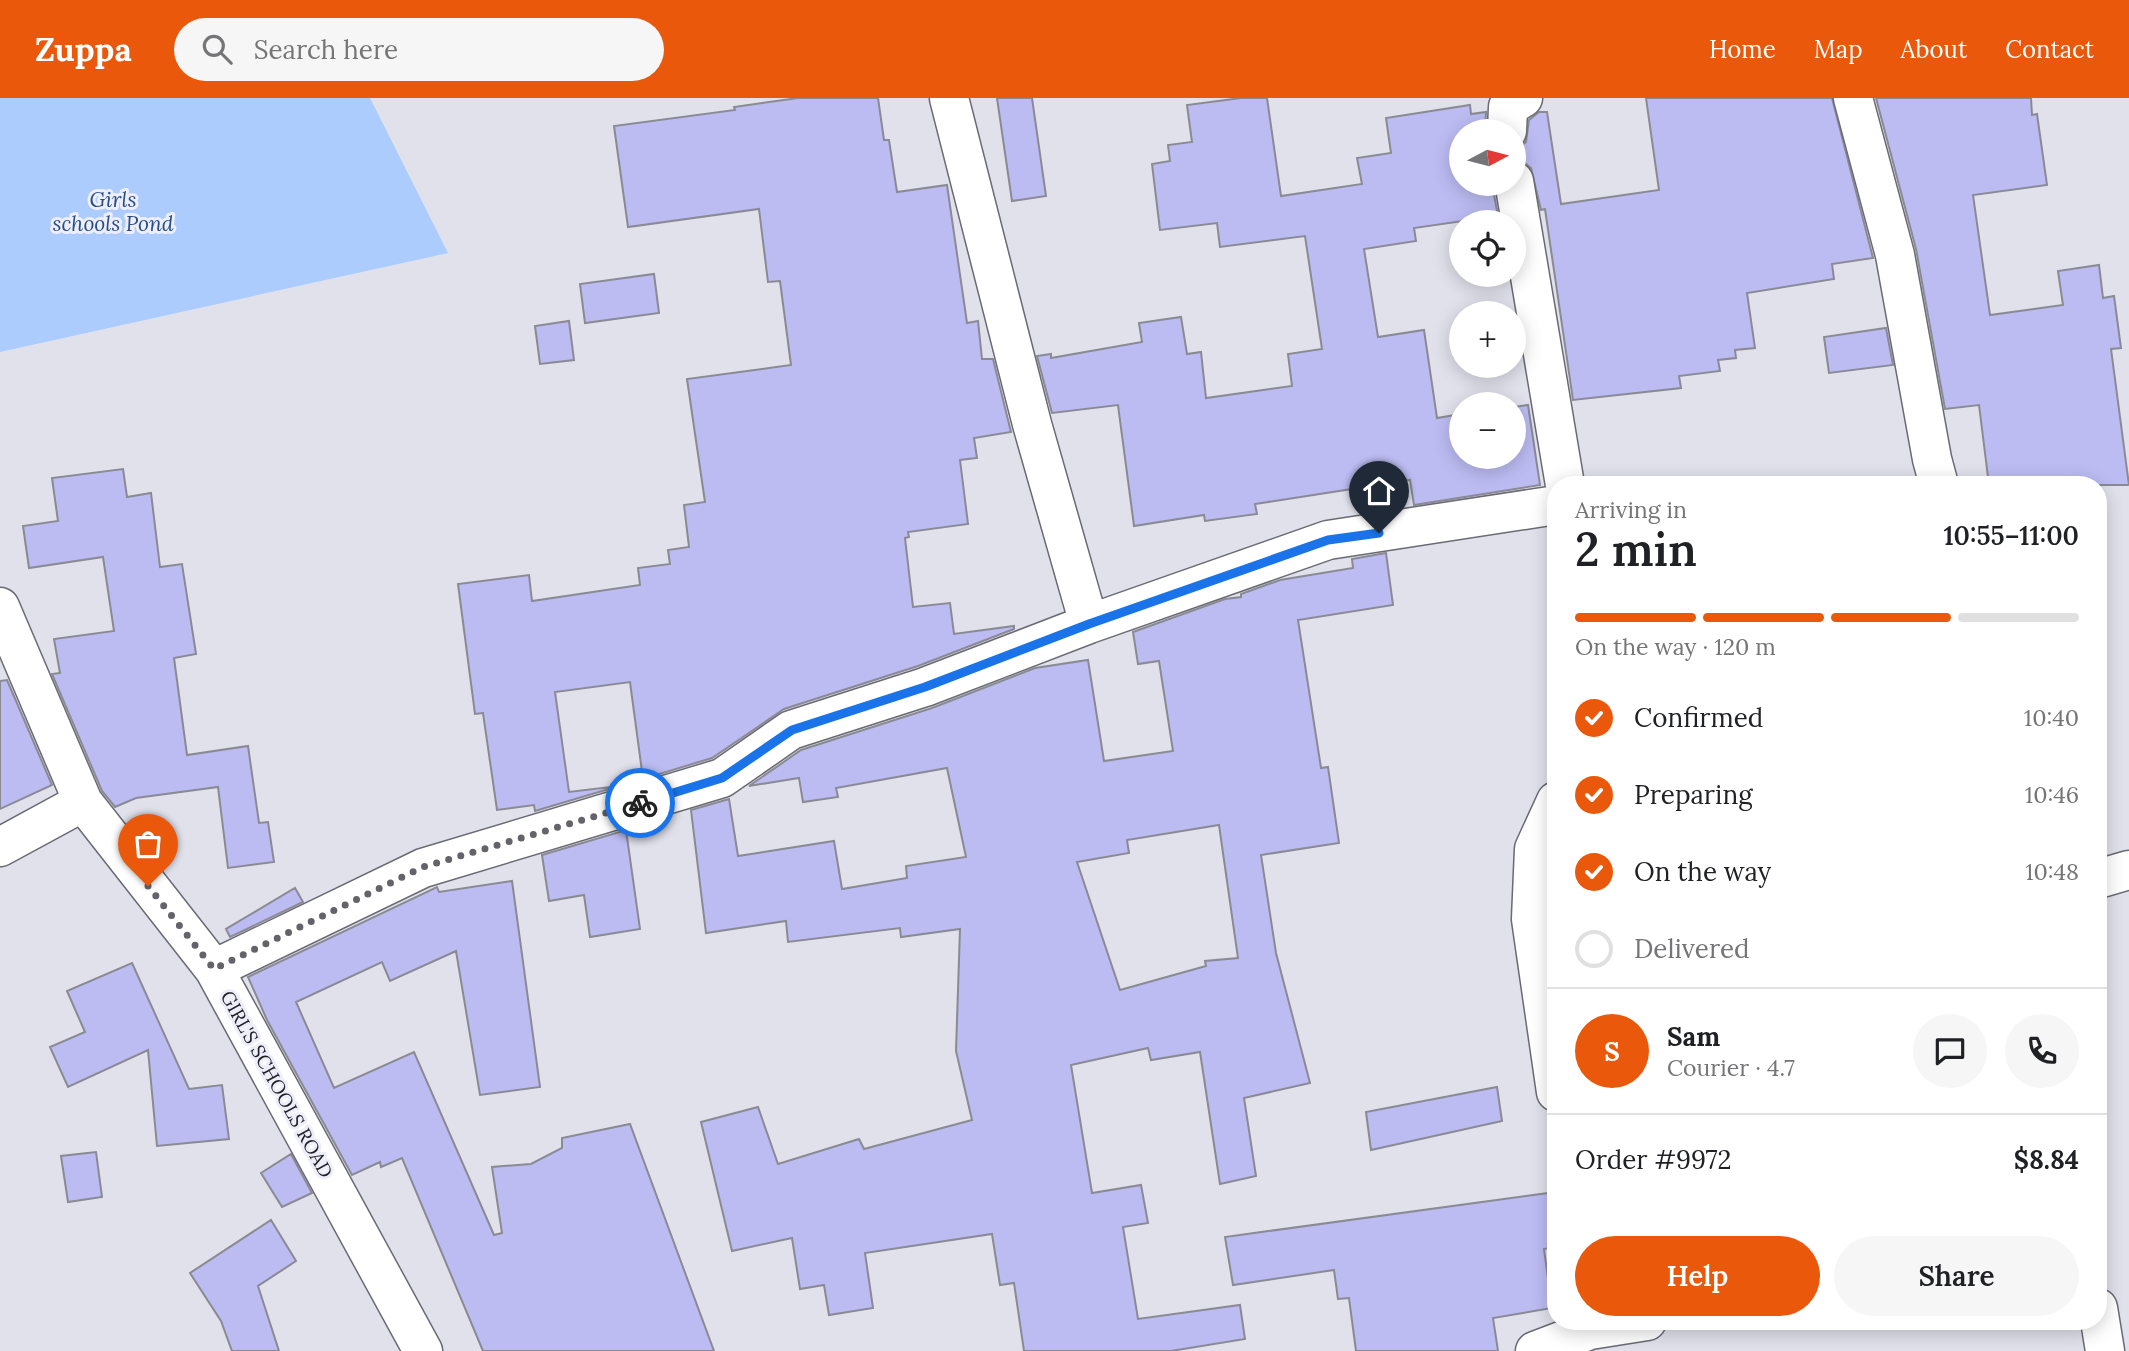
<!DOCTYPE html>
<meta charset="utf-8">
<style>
:root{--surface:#fff;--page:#f6f6f6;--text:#202124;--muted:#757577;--line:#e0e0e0;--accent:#ea580c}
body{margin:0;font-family:Lora,serif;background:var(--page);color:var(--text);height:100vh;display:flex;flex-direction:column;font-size:26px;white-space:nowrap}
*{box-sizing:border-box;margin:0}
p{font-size:23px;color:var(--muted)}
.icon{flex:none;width:38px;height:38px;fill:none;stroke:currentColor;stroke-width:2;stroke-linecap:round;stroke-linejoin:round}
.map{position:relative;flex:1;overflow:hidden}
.drawer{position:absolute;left:1547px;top:378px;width:560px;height:854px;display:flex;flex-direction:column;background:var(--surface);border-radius:28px;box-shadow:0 4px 18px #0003}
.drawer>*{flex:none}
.needle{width:46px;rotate:83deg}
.tools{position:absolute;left:1449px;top:21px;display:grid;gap:14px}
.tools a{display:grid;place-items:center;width:77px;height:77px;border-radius:50%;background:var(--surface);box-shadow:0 4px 18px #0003;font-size:35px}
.pin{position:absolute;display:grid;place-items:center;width:60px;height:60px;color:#fff;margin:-72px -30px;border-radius:50% 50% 50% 0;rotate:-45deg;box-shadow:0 0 7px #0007}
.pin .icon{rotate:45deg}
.courier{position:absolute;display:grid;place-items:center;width:70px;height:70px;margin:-35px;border:5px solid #1a73e8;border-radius:50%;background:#fff;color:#222;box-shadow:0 2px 9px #0007}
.head em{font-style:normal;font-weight:600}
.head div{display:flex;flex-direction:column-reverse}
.head{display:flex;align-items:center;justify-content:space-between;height:119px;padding:0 28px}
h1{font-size:46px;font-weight:600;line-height:52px}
.bar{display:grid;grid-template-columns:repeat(4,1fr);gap:10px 7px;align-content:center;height:84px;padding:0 28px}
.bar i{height:9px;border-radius:5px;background:var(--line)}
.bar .on{background:var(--accent)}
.bar p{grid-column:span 4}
.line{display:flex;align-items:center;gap:18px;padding:0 28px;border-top:2px solid var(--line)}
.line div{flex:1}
.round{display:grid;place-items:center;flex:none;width:74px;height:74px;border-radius:37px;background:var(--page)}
ol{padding:0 28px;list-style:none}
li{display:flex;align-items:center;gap:21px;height:77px}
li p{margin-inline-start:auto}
li .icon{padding:7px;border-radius:50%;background:var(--accent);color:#fff;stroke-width:4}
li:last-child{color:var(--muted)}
li i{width:38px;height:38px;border:4px solid var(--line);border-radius:50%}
.action{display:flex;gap:14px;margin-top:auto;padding:14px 28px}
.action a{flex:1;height:80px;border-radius:42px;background:var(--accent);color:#fff;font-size:28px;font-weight:600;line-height:80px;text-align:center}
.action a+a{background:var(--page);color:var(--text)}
header{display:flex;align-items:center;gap:42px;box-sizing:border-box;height:98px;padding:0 35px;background:var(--accent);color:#fff}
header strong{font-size:33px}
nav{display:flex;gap:38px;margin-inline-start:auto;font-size:24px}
.search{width:490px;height:63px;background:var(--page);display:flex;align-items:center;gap:18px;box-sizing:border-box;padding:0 24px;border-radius:38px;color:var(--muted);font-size:26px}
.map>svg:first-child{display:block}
.water{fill:#abccfd}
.building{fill:#bcbcf3;stroke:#8a8a94;stroke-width:2;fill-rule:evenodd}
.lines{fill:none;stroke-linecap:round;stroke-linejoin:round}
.minor-casing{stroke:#6a6a74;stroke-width:41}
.minor{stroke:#fff;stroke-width:38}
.done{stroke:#636369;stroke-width:7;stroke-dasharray:0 12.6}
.route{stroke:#1a73e8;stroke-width:9}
.labels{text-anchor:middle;stroke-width:6;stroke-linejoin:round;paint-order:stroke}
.street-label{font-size:19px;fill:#1f1f23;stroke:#eeeefa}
.water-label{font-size:21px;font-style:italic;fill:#254d87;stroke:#eeeefa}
</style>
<header>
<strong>Zuppa</strong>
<div class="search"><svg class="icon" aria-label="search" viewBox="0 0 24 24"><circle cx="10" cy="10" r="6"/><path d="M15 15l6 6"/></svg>Search here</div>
<nav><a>Home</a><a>Map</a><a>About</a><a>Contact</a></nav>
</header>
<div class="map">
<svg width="2129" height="1253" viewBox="0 0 2129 1253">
<rect width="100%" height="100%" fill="#e1e1ec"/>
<!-- water -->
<path class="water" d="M0 0H370L448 155 0 254Z"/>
<!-- building -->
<path class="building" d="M798 0H878L884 42H889L897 94 947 87 967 225 978 223 982 261H993L1011 334 974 340 977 360 960 362 968 426 908 434 909 439 905 440 913 509 950 505 954 536 1014 528V531L918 568 784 611 712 660 643 681 630 584 555 594 569 694 619 688 535 713 534 707 497 712 483 615 475 616 458 486 529 477 532 503 640 487 638 470 670 466 668 452 689 449 684 407 705 404 687 281 791 267 780 183 768 184 759 111 628 129 614 28 735 12 734 9Z
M997 0H1032L1046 98 1012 103Z
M1241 0H1267L1281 98 1362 86 1357 60 1391 55 1386 20 1470 7 1471 16 1486 14 1485 33H1461V86H1492L1498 118 1414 130 1416 143 1364 151 1378 239 1424 232 1437 320 1461 316V359H1514V309L1528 307 1540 387 1414 407 1410 382 1255 406 1257 416 1205 423 1204 417 1134 428 1118 307 1052 315 1037 258 1051 256V260L1142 244 1139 225 1181 219 1187 256 1201 254 1206 300 1292 288 1288 256 1322 251 1305 138 1220 149 1217 125 1160 132 1152 66 1170 63 1168 47 1192 44 1187 7Z
M1646 0H1832L1873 160 1832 166 1834 181 1747 195 1755 250 1735 252 1736 260 1718 262 1720 273 1679 278 1681 290 1573 302 1545 111 1541 112 1531 70 1522 63 1514 62V53L1526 44 1529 22 1539 14H1547L1561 106 1659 92Z
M1876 0H2031L2032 17 2037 16 2047 87 1973 97 1990 217 2063 207 2058 173 2099 167 2103 200 2114 198 2121 250 2111 251 2129 387H1989L1979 307 1945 311 1916 151Z
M654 176 659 215 585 225 580 186Z
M569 223 574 262 540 266 535 228Z
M1886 230 1893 267 1829 275 1824 239Z
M123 371 127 399 151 395 160 469 182 466 196 556 174 560 187 657 248 648 259 725 268 724 274 764 228 770 218 689 136 700 115 709 102 693 52 576 60 575 54 541 114 533 103 459 29 470 23 428 58 423 52 380Z
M1386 455 1393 507 1298 522 1321 670 1328 669 1339 745 1261 757 1276 855 1310 985 1244 1000 1256 1078 1220 1086 1200 954 1151 962 1148 950 1071 967 1092 1095 1141 1087 1148 1125 1123 1129 1138 1221 1240 1207 1245 1241 1171 1253H1024L1014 1185 1000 1187 992 1136 865 1155 873 1210 829 1217 824 1187 800 1191 792 1140 732 1153 701 1024 758 1009 778 1066 859 1041 864 1051 972 1022 956 953 960 831 901 839 900 830 788 844 786 823 706 835 691 712 729 701 738 758 834 743 842 791 907 780 906 768 966 759 947 670 836 690 838 699 803 704 799 680 749 688 801 652 932 610 1035 570 1088 562 1104 663 1173 653 1159 563 1138 566 1133 534 1225 501 1241 499V496L1280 482 1353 470 1352 461ZM1219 727 1238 860 1205 863 1206 868 1120 892 1077 764 1129 755 1127 742Z
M7 582 52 687 0 711V583Z
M626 732 640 831 590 839 584 797 549 803 542 757Z
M512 783 540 989 480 997 456 853 390 883 382 864 296 904 334 990 414 954 494 1137 502 1135 492 1069 531 1066 562 1050V1040L630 1026 714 1253H483L402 1060 381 1069 380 1064 352 1077 267 922 248 879 437 789 439 794Z
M295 790 303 804 230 839 226 831Z
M132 865 189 991 222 987 229 1041 157 1048 148 952 68 989 50 949 85 934 67 893Z
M1497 989 1502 1023 1371 1052 1366 1014Z
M96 1054 102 1099 68 1104 61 1058Z
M291 1056 312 1095 282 1109 261 1075Z
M1556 1094V1149L1544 1151 1552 1210 1493 1220 1498 1253H1356L1349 1200 1338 1201 1334 1172 1233 1187 1225 1139Z
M271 1122 296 1163 258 1188 279 1253H232L221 1223 190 1175Z"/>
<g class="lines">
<!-- minor casing -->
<g class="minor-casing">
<path id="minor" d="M949 0 1032 326 1089 526
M1853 0 1895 157 1932 361 1939 387
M1507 33 1508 9 1523 0
M1514 83 1565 387
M0 509 83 704 214 871 423 1253
M1556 703 1534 751 1531 821 1556 994
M0 749 83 704
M2098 781 2129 772
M214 871 423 770 722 680 791 632 925 589 1089 526 1328 442 1556 407
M2098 1210 2105 1253
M1535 1253 1590 1232 1647 1223"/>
</g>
<!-- minor -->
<use href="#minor" class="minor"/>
</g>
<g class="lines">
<!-- done -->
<path class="done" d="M148 788 214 871 423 769 640 705"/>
<!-- route -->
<path class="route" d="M640 705 722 680 792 632 925 589 1089 526 1328 442 1379 435"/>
</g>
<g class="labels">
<!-- street labels -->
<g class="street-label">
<text transform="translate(277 986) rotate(61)" y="7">GIRL'S SCHOOLS ROAD</text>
</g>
<!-- water labels -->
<g class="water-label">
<text x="113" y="109">Girls<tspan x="113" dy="24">schools Pond</tspan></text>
</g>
</g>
</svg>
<div class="tools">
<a><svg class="needle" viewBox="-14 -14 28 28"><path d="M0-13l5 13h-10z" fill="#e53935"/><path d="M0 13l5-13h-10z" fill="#757577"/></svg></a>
<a><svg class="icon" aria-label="locate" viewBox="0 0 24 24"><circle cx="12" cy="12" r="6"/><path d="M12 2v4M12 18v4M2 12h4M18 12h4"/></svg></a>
<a>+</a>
<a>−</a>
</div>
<div class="pin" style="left:148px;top:788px;background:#ea580c"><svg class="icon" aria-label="bag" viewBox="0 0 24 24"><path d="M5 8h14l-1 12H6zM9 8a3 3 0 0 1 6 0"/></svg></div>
<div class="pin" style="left:1379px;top:435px;background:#1f2937"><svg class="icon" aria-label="home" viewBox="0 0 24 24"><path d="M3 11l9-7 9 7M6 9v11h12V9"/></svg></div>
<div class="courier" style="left:640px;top:705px"><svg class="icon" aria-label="bike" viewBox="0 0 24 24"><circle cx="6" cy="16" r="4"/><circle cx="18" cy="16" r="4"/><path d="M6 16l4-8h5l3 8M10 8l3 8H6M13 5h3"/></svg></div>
<section class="drawer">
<div class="head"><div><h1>2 min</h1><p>Arriving in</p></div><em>10:55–11:00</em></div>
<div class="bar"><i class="on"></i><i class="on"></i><i class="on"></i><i></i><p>On the way · 120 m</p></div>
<ol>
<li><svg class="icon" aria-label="check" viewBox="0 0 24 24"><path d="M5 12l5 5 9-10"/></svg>Confirmed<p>10:40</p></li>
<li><svg class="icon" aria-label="check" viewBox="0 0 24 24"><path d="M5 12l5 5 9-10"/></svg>Preparing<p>10:46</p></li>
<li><svg class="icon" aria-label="check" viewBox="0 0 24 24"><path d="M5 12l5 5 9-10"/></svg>On the way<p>10:48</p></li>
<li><i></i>Delivered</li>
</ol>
<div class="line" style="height:126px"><b class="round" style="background:var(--accent);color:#fff">S</b><div><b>Sam</b><p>Courier · 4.7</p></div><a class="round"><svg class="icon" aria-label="chat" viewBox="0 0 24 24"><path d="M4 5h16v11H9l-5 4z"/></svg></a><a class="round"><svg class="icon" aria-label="phone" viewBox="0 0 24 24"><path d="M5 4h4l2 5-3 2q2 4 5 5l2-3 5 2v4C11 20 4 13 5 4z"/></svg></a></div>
<div class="line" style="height:91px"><div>Order #9972</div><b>$8.84</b></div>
<div class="action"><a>Help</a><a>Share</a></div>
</section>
</div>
